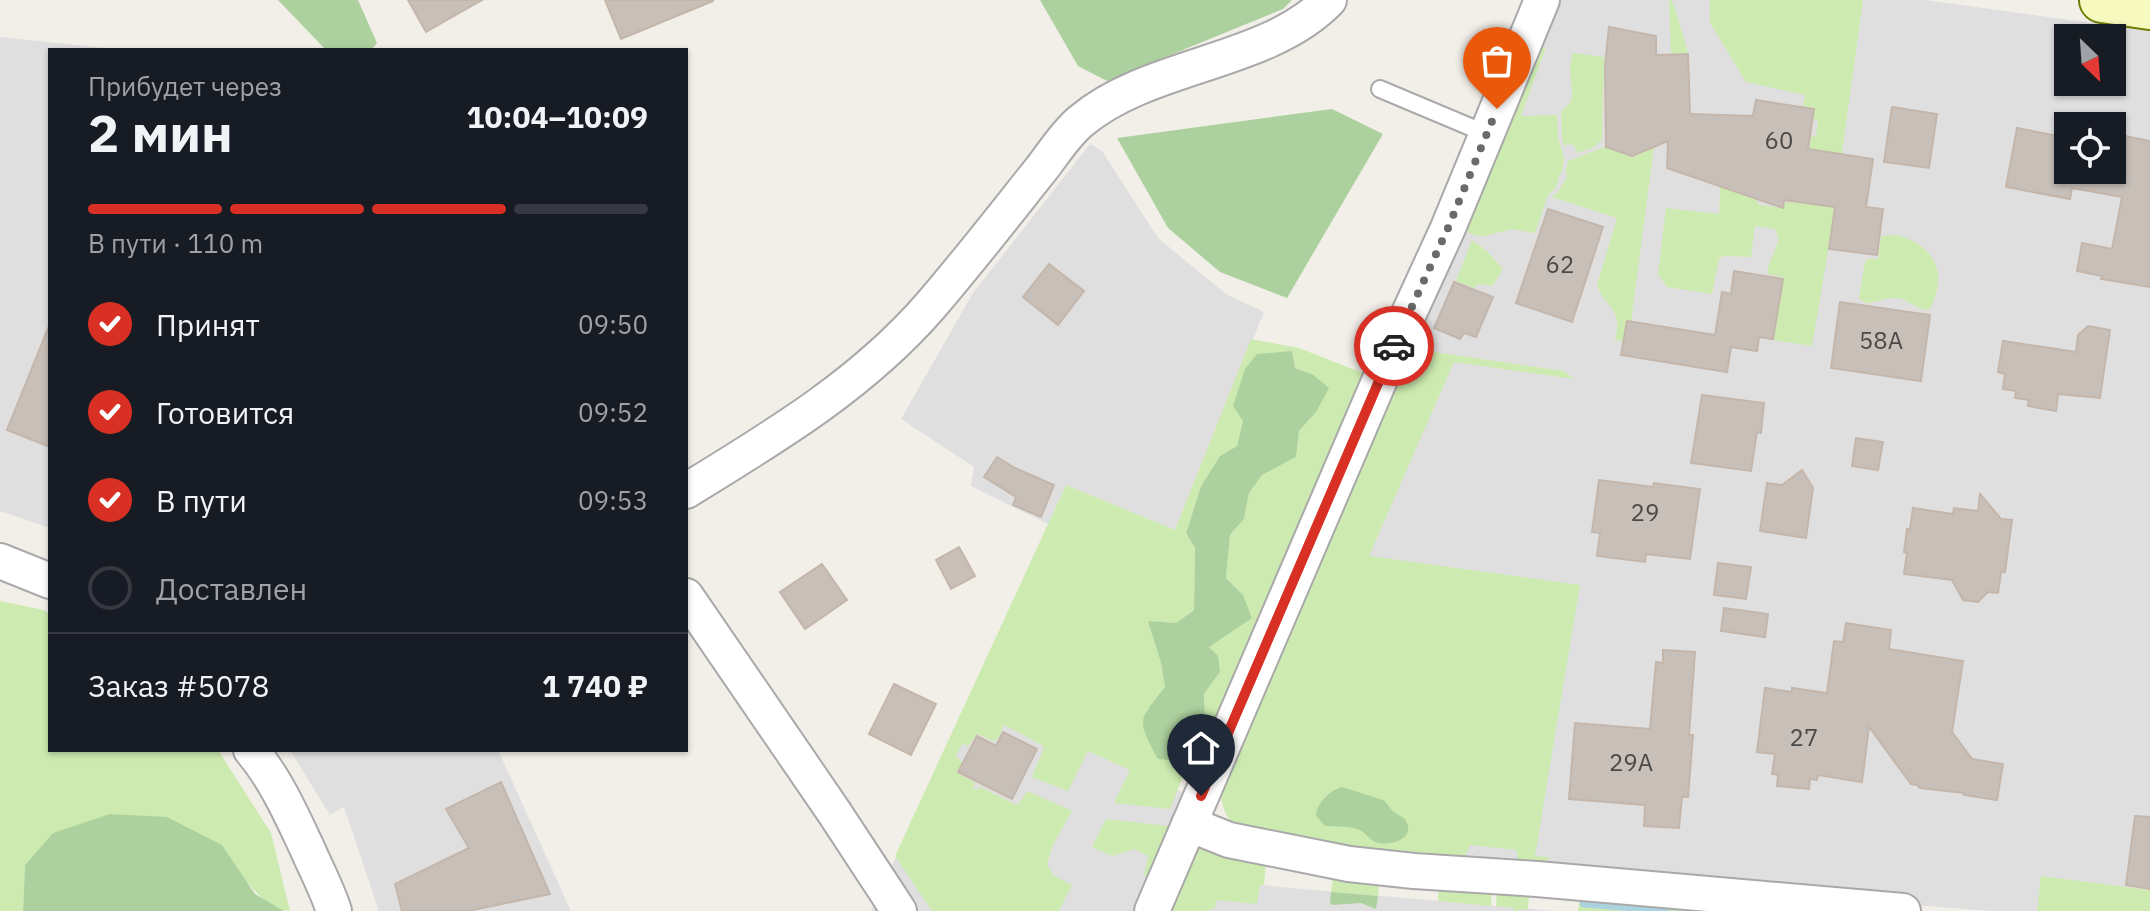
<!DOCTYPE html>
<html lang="ru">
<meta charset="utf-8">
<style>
:root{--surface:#171b24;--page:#242831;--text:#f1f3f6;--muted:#9ea1a6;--line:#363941;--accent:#d93025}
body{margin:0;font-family:"IBM Plex Sans",sans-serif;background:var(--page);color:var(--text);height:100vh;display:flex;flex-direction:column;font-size:30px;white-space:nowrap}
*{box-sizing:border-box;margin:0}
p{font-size:26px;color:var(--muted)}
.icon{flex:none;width:44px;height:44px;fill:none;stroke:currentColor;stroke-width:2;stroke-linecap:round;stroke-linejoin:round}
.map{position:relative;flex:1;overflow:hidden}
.panel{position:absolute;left:48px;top:48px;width:640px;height:704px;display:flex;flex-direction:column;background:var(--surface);border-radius:0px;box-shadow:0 2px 6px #0004}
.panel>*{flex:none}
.needle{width:52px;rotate:155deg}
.fabs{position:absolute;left:2054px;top:24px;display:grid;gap:16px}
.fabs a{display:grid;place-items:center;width:72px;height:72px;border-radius:0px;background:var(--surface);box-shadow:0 2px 6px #0004;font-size:40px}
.pin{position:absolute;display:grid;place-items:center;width:68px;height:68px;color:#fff;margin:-82px -34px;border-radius:50% 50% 50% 0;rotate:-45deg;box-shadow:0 0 8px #0007}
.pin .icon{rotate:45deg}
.courier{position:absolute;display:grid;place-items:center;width:80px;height:80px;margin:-40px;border:6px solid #d93025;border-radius:50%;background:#fff;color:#222;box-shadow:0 2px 10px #0007}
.head em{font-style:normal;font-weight:700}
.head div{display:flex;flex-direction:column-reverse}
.head{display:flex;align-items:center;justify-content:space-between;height:136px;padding:0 40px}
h1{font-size:52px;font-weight:700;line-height:60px}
.bar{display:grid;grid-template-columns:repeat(4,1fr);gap:12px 8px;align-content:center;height:96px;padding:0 40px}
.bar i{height:10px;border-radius:6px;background:var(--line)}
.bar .on{background:var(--accent)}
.bar p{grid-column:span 4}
.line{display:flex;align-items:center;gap:20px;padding:0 40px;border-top:2px solid var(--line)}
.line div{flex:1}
ol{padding:0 40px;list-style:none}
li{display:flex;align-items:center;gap:24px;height:88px}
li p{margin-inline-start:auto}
li .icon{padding:8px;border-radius:50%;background:var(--accent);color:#fff;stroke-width:4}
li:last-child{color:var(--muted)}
li i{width:44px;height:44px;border:4px solid var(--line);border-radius:50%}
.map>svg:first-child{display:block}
.residential{fill:#e0dfdf;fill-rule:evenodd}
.grass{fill:#cdebb0;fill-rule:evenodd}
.forest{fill:#add19e}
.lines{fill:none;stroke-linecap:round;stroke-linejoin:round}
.stream{stroke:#aad3df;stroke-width:9}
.building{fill:#c7bfb8;stroke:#c4b6ab;stroke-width:2}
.lane-casing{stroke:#a9a9a9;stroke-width:20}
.street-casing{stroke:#a9a9a9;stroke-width:38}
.secondary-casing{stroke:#707d05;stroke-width:48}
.lane{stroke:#fff;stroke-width:16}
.street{stroke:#fff;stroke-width:34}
.secondary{stroke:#f7fabf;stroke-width:44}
.done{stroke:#6b6a68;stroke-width:8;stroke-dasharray:0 14.4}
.route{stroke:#d93025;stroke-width:10}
.labels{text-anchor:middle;stroke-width:6;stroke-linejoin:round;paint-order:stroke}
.number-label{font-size:24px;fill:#4b4948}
</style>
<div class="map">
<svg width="2150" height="911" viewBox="0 0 2150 911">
<rect width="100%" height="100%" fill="#f2efe9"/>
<!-- residential -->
<path class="residential" d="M1561 0H1925L2150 31V911H1993L1937 907 1775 890 1518 869 1231 821 1226 814 1221 799 1551 11ZM2068 38H2112V82H2068ZM2068 126H2112V170H2068Z
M0 37 124 50H50V528L0 511Z
M1090 144 1102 151 1158 238 1226 294 1264 312 1175 530 1066 485 1048 524 971 486 974 467 901 419 973 293Z
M974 687 1131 769 1188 795 1139 911H871Z
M290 750H498L571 911H379L344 807 330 815Z
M1186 876 1290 888 1555 911H1173Z"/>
<!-- grass -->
<path class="grass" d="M1669 0 1672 1 1675 8 1688 53H1671Z
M1710 0H1863L1832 226 1812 346 1774 340 1783 277 1767 274 1769 264 1779 240 1775 229 1755 226 1751 257 1723 256 1719 259 1712 294 1667 287 1658 274 1666 208 1719 214 1721 174H1739L1759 205 1784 208 1785 202 1801 203 1811 136 1816 137 1818 120 1813 119 1814 108 1803 106 1805 95 1746 82 1710 23Z
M1546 47 1521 116 1557 115 1558 137 1564 158 1562 172 1558 176 1559 179 1555 189 1548 195 1535 233 1512 229 1484 236 1474 235 1460 228 1535 48Z
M1573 53 1604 57V64L1602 140 1592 148 1577 153 1574 145 1568 144 1564 146 1562 138 1561 111C1564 109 1569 105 1571 101 1575 88 1566 72 1573 53Z
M1604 147 1632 157 1654 147 1631 322H1627L1624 341 1615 340C1616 334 1618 326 1617 320 1614 306 1600 298 1597 285L1617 218 1552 197 1558 192 1567 177 1566 171 1568 161Z
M1897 235C1936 245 1949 275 1929 310 1916 310 1910 300 1898 298 1887 297 1876 303 1865 303L1859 298 1864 267 1867 259H1878L1881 236Z
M1472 240 1487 251 1503 269 1492 286 1478 284 1474 288 1456 281Z
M1251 339 1299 348 1365 374 1241 674 1184 774 1170 809 1114 803 1130 770 1088 751 1068 791 1032 777 1044 748 1042 745 1004 725 997 740 992 741 978 734 968 746 962 744 956 756 963 763 958 773 975 783 973 788 978 790 980 787 1017 805 1020 801H1021L1027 791 1072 811 1053 845 1047 864 1053 875 1072 885 1059 911H932L895 856 1066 485 1175 530ZM1292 351 1295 368 1312 374 1316 412 1299 431 1296 457 1262 475 1249 493 1244 519 1230 535 1226 578 1243 595 1226 634 1209 647 1220 672 1204 694 1205 717 1189 728 1146 711 1165 687 1161 663 1149 622 1176 623 1194 610 1195 548 1186 532 1201 486 1220 456 1237 446 1243 421 1285 353Z
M1414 349 1564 371 1574 379 1454 362 1369 556 1580 585 1535 856 1550 857 1540 871 1518 869 1517 850 1470 845 1461 865 1404 862 1236 826C1225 816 1221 805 1221 789L1405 351Z
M0 601 44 610 50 615V750H218L271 833 290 911C260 910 237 867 222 845L25 865 23 911H0Z
M1106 819 1168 826 1170 834 1149 876 1144 875 1148 856 1134 849 1113 856 1092 847Z
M1200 846 1266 863 1264 885H1260L1257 904 1216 900 1215 908 1205 911H1163L1192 850Z
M1334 870 1380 876 1378 896 1331 892Z
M2041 876 2150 890V911H2037Z
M1445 885 1492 889 1491 906 1438 901 1439 890Z
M1497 889 1524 891 1529 896 1528 909 1514 911V908L1496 906Z
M1580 897 1680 908 1681 911H1578Z"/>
<!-- forest -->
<path class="forest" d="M278 0H358L377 43 371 50H326Z
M1040 0H1292L1283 9 1107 81 1078 66Z
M1332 109 1383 134 1287 298 1220 272 1168 228 1117 138Z
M1292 351 1295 368 1312 374 1329 388 1316 412 1299 431 1296 457 1262 475 1249 493 1244 519 1230 535 1226 578 1243 595 1252 618 1209 647 1218 656 1220 672 1204 694 1205 717 1189 729 1179 761 1158 759C1137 720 1137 722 1165 687L1161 663 1148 621 1176 623 1194 610 1195 548 1186 533 1201 486 1220 456 1237 446 1243 421 1233 406 1245 369 1257 354Z
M1342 787 1383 800C1386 802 1388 806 1391 809 1395 815 1403 815 1406 821 1416 838 1391 846 1378 843 1371 841 1368 836 1363 832 1353 825 1337 827 1325 826L1316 816C1316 804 1330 790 1342 787Z
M110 814 167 817 222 845 255 894 284 911H23L25 865 53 833Z
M1331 892 1378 896 1376 909 1361 903 1332 905 1330 903Z"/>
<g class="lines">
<!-- stream -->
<path class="stream" d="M1584 903 1661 909 1665 911"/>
</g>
<!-- building -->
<path class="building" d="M408 0H482L426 32Z
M605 0H713V1L621 39Z
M1609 27 1656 36V55L1688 54 1690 114 1753 116 1756 100 1814 109 1808 149 1873 159 1866 207 1883 209 1877 255 1829 249 1835 207 1784 200 1783 208 1667 168 1668 141 1632 156 1606 147 1605 65Z
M1892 107 1937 114 1929 168 1884 162Z
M2017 128 2068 138V170H2106L2118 172 2125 136 2150 141V287L2101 279 2102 276 2077 271 2082 243 2112 249 2122 197 2072 188 2070 199 2006 187Z
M1548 209 1603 227 1572 322 1516 303Z
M1049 264 1084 291 1058 325 1023 297Z
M1734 271 1783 279 1773 339 1759 337 1757 351 1731 347 1727 372 1621 355 1627 321 1715 335 1722 292 1731 294Z
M1454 282 1493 297 1476 337 1464 333 1460 339 1434 328Z
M1840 302 1930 315 1921 381 1831 368Z
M49 326H50V447L7 430Z
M2088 326 2110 330 2100 398 2058 394 2056 411 2028 406 2029 400 2015 398 2016 391 2003 389 2005 374 1998 372 2003 341 2076 352 2078 335Z
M1702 395 1764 403 1761 433 1757 432 1751 471 1691 463Z
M1856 438 1883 442 1878 470 1852 466Z
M997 457 1015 468 1054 485 1041 517 1013 505 1016 497 984 477Z
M1802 470 1813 488 1806 538 1760 531 1767 483 1782 485Z
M1599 480 1653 487 1654 483 1700 489 1690 559 1646 554 1645 562 1597 556 1600 533 1592 532Z
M1980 494 2001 519 2012 520 2005 572H2001L1998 593 1988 592 1978 602 1963 600 1952 580 1904 574 1907 553 1904 552 1907 529H1910L1913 508 1953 514 1954 508 1978 511Z
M959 547 975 576 951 589 936 560Z
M1718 563 1751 567 1746 599 1714 595Z
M822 564 847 600 805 629 780 592Z
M1724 608 1768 614 1765 637 1721 631Z
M1846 623 1891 630 1889 649 1963 661 1952 732 1972 759 2003 764 1997 800 1964 795V793L1920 788 1917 785 1911 784 1869 727 1862 782 1818 775 1817 780 1810 779 1809 789 1777 786 1778 775 1772 774 1775 754 1757 752 1765 688 1792 692V688L1827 693 1834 641 1843 642Z
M1663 650 1695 652 1689 735H1693L1688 797H1682L1679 828 1644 826 1645 805 1569 799 1575 723 1650 729 1656 662 1663 663Z
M894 684 936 704 911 755 869 734Z
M1003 732 1037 749 1012 799 958 772 977 736 996 746Z
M501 782 550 894 468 911H402L395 884 469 848 446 809Z
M2135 816 2150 817V889L2126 885Z"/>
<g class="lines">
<!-- lane casing -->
<g class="lane-casing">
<path id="lane" d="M1380 89 1487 134"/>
</g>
<!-- street casing -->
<g class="street-casing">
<path id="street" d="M686 491C774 437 863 384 931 305 968 262 1003 217 1038 173 1052 156 1064 135 1081 121 1150 63 1267 64 1329 0
M0 561 50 581
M686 596 834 812 899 911
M251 750C275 778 291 814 307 848 316 869 327 889 334 911
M1189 824 1229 840 1349 864 1414 871 1537 879 1903 911
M1152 911 1399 335 1448 228 1542 0"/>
</g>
<!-- secondary casing -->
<g class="secondary-casing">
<path id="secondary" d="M2102 0 2150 7"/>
</g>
<!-- lane -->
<use href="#lane" class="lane"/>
<!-- street -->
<use href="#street" class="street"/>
<!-- secondary -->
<use href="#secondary" class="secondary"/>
</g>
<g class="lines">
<!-- done -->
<path class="done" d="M1394 346 1448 228 1497 109"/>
<!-- route -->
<path class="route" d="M1201 796 1394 346"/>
</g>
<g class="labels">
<!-- number labels -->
<g class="number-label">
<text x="1779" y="149">60</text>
<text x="1560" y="273">62</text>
<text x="1881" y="349">58А</text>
<text x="1645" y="521">29</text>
<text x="1804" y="746">27</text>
<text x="1631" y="771">29А</text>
</g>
</g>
</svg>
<div class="fabs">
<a><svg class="needle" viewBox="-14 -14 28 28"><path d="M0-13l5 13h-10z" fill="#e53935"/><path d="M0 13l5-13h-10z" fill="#9ea1a6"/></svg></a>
<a><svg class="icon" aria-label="locate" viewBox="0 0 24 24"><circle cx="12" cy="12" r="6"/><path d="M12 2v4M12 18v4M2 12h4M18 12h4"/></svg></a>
</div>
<div class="pin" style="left:1497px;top:109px;background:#ea580c"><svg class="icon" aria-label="bag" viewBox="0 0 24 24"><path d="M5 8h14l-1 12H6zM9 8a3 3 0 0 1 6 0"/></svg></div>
<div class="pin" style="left:1201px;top:796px;background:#1f2937"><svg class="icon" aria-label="home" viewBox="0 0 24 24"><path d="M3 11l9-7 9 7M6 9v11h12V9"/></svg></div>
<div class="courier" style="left:1394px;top:346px"><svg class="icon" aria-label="car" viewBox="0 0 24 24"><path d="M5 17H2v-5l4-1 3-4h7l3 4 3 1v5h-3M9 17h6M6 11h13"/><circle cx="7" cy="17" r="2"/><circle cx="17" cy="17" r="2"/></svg></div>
<section class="panel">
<div class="head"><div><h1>2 мин</h1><p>Прибудет через</p></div><em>10:04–10:09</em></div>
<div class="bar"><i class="on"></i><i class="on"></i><i class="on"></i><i></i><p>В пути · 110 m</p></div>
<ol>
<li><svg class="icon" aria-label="check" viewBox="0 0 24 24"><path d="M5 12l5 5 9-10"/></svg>Принят<p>09:50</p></li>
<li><svg class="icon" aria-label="check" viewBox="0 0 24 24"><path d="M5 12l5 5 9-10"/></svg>Готовится<p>09:52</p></li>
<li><svg class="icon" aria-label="check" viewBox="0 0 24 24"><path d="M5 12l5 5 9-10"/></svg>В пути<p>09:53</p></li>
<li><i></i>Доставлен</li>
</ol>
<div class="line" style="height:104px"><div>Заказ #5078</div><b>1 740 ₽</b></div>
</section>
</div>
